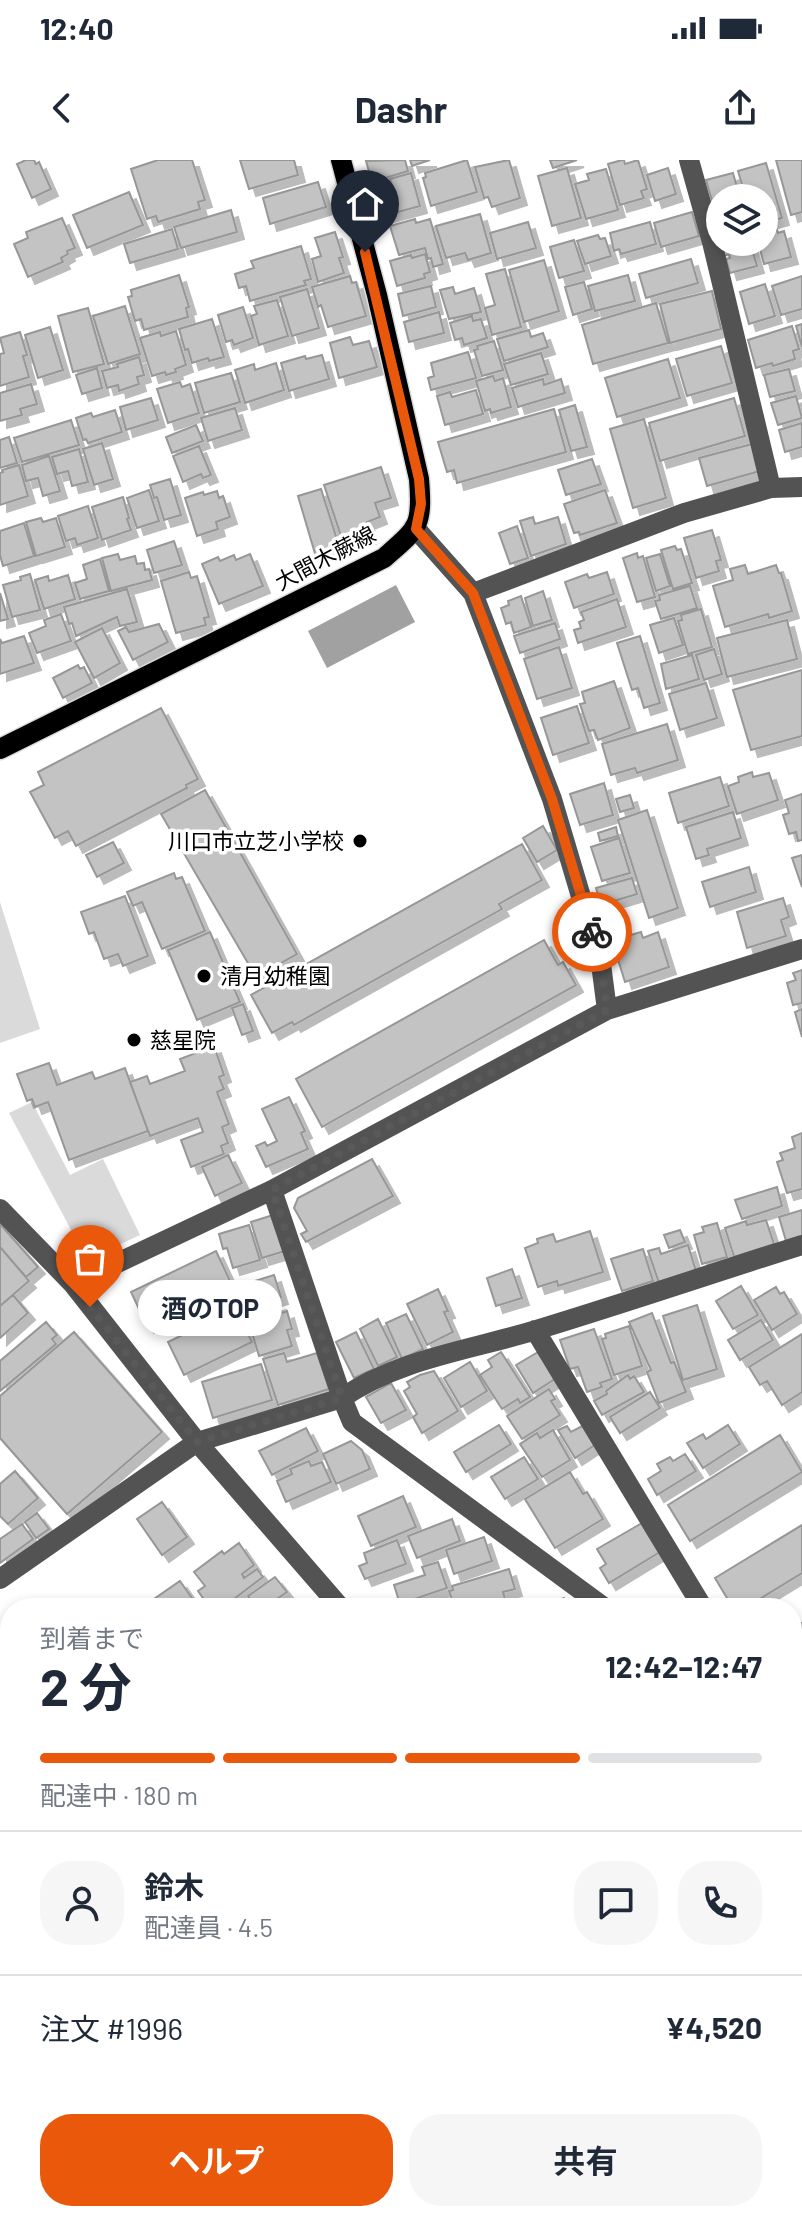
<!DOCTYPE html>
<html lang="ja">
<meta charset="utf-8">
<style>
:root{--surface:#fff;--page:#f6f6f7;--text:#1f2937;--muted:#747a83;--line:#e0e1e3;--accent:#ea580c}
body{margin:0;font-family:Barlow,"Noto Sans JP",sans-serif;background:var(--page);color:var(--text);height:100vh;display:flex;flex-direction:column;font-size:30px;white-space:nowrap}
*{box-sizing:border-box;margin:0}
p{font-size:26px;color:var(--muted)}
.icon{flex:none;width:44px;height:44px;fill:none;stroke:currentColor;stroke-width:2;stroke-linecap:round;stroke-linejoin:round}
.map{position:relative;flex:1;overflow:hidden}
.drawer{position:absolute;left:0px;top:1438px;width:802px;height:624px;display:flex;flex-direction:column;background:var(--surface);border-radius:32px 32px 0 0;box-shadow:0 4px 12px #0003}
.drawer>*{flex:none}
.buttons{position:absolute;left:706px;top:24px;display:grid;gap:16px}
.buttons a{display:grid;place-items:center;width:72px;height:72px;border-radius:50%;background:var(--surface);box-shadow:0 4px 12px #0003;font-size:40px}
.pin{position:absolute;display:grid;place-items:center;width:68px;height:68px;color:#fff;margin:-82px -34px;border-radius:50% 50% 50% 0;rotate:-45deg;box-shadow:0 0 8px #0007}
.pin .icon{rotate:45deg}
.courier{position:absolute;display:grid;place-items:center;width:80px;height:80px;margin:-40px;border:6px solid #ea580c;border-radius:50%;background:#fff;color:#222;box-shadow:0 2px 10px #0007}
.bubble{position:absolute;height:56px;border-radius:28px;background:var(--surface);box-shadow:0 4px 12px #0003;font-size:26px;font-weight:700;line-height:56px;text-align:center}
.head em{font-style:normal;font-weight:700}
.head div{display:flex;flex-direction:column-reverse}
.head{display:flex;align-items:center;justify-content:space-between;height:136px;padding:0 40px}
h1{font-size:52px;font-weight:700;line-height:60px}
.bar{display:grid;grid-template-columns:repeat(4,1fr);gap:12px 8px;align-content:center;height:96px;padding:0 40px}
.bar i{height:10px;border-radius:6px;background:var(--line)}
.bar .active{background:var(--accent)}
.bar p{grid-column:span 4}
.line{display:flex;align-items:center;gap:20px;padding:0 40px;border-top:2px solid var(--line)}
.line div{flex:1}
.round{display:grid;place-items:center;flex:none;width:84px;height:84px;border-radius:32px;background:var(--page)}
.primary-button{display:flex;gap:16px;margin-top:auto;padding:16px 40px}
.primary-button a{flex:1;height:92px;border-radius:32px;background:var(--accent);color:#fff;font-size:32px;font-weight:700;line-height:92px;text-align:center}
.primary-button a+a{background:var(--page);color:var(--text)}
.status{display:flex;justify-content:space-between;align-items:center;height:56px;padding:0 40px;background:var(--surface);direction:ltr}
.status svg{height:22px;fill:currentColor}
header{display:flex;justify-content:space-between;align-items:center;height:104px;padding:0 40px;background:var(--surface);font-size:36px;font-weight:700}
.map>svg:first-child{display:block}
.green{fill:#dadada}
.water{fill:#a1a1a1}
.building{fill:#c3c3c3;stroke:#979797;stroke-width:2;filter:url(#shadow)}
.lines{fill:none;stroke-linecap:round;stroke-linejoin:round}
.major-casing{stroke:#dbdbdb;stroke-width:23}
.minor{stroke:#535353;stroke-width:20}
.major{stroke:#000;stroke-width:20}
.done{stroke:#595959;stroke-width:8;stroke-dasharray:0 14.4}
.route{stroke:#ea580c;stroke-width:10}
.poi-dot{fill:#000;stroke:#fff;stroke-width:3}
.labels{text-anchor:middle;stroke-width:7;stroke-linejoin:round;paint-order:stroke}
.street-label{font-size:22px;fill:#000;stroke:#fff}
.poi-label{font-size:22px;fill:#000;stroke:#fff;text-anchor:start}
</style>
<div class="status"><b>12:40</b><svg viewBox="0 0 49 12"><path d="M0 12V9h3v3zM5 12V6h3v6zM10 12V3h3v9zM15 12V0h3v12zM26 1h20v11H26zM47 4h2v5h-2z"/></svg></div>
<header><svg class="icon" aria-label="back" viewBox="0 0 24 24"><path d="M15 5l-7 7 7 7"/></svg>Dashr<svg class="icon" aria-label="share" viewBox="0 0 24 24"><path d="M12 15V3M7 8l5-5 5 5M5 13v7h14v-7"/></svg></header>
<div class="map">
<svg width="802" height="2062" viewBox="0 0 802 2062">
<defs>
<filter id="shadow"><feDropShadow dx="7" dy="7" stdDeviation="0" flood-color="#0004"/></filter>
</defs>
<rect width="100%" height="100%" fill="#fff"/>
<!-- green -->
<path class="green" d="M0 742 40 869 0 883Z
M32 942 70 1015 103 999 140 1075 87 1100 9 953Z"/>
<!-- water -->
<path class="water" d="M396 425 415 462 327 508 308 471Z"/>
<!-- building -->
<path class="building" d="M26 0H34L36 4 39 2 51 29 32 38 17 4Z
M158 0H192L205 40 198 42 200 49 158 62 156 56 147 59 131 9Z
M240 0H294L298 15 249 29Z
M405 0 408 11 372 22 366 1Z
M410 0H430L412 6Z
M467 0 477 32 431 46 423 18 426 17 425 13Z
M509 0 520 38 492 47 488 37 484 38 475 7Z
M550 0H577L553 8Z
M622 0H624L625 4 638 0 647 29 641 31 644 38 620 45 608 4Z
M776 0H802V52L791 55Z
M766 3 782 58 764 63V38H746L738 11Z
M567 8 581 58 552 66 538 16Z
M668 8 676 34 655 41 647 15Z
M606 9 618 50 586 59 575 24 589 20 587 14Z
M411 13 420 46 376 58 370 35 393 28 390 19Z
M733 13 740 38H720V68L706 20Z
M318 22 326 47 270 64 263 38Z
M129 32 143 65 87 88 73 55Z
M231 50 237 72 181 88 174 67Z
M692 52 699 76 661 87 654 63Z
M480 54 491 93 468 100 465 93 446 98 436 66Z
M62 58 75 88 67 91 68 94 61 98 63 102 28 117 14 84 28 78 26 72Z
M415 59 416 63 430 59 443 104 433 107 431 98 428 99 425 88 399 95 390 66Z
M528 62 536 88 497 99 490 73Z
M650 62 656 84 621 94 619 89 614 91 610 73Z
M776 67 778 73 784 71 791 97 764 104 758 82H764V71Z
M172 69 178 89 130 103 124 84Z
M335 72 343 97 339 98 344 113 318 122 312 99 321 96 315 78Z
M598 75 600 79 605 78 611 96 585 104 577 81Z
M574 80 584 111 559 118 550 87Z
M726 82H750L757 106 730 113 726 99 730 98 729 94 724 96 721 84Z
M301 86 311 119 304 121 306 125 250 141 246 126 239 128 235 114 254 108 251 101Z
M425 94 430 112 424 114 425 118 397 126 390 101 411 95 412 98Z
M691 99 698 123 646 138 639 114Z
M544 100 559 151 524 162 509 110Z
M505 109 521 167 492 175 485 148 495 145 486 114Z
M179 115 189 147 186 148 188 157 144 170 141 159 135 161 128 137 132 136 131 130Z
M628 115 635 141 595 151 588 126Z
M350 116 352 123 356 122 366 156 328 167 321 145 318 147 312 127Z
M802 116V149L781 155 772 126Z
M584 122 592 149 573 155 565 127Z
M765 124 775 156 749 164 740 132Z
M431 126 436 147 403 156 398 134Z
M453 127 455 134 474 128 481 152 449 159 440 130Z
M307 129 319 168 292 176 280 137Z
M712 131 721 169 670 183 660 144Z
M277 140 288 176 259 185 251 156 257 154 254 146Z
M656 143 668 183 593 204 582 165Z
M125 146 140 194 108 204 93 156Z
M243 147 253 178 234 185 232 180 226 182 218 155Z
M88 148 104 204 73 212 58 156Z
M439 152 444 173 409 182 404 162Z
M472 156 473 161 481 159 487 178 464 185 462 178 455 180 450 163Z
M212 159 224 197 209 201 208 198 192 203 188 189 185 190 179 169Z
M802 164V187L796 166Z
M792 166 799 189 793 191 795 199 773 206 772 203 756 208 748 180Z
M50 167 63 210 38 218 25 175Z
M529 170 531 177 543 173 548 187 504 201 497 179Z
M176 171 186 205 175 209 176 212 166 215 165 212 152 216 140 178 160 172 161 176Z
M20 172 27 195 23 196 29 217 0 226V194L4 193 0 178Z
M350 177 353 185 369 181 377 207 339 218 330 183Z
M494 181 503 210 482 216 474 190 478 189 477 186Z
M721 186 732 223 687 236 676 199Z
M468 192 476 218 431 230 428 218 434 216 431 203Z
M541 193 548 214 511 225 504 204Z
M322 195 329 219 289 231 281 203 305 196 306 199Z
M139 197 144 215 137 217 139 224 119 231 118 225 107 228 102 211 118 207 117 204Z
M668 199 680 238 617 257 605 218Z
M276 203 284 230 245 243 235 210 254 204 255 210Z
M97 208 102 228 82 234 76 215Z
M789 209 795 231 770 237 764 215Z
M231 213 240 242 204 253 195 223Z
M493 216 495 221 503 218 511 247 491 253 490 249 485 251 476 221Z
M543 219 544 225 561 219 565 233 518 247 512 228Z
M180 222 182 227 190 224 199 253 168 263 157 229Z
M31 224 37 244 20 249 22 255 0 261V233Z
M476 230 483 254 445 265 437 236 450 232 452 237Z
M796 236 802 258 778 265 771 243Z
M151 238 158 260 126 270 120 247Z
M734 238 745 276 660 301 649 263Z
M575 245 587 287 571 291 559 250Z
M235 248 242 270 208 281 201 258Z
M554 249 566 292 457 323 454 310 447 312 438 282Z
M115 250 122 272 88 283 86 279 83 280 76 258 91 253 93 257Z
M644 259 666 338 633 348 610 269Z
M71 260 79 285 22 302 14 278Z
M802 263V287L785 292 779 270Z
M196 265 203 281 172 293 166 277Z
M9 277 17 303 0 308V280Z
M102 283 113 319 94 325 83 289Z
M752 284 760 311 707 326 699 298Z
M199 286 211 315 203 318 201 314 183 322 173 296Z
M79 289 88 322 72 326 68 311 57 314 52 297Z
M49 296 60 331 43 336 38 318 26 321 22 305Z
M592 299 601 324 566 335 558 310Z
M19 305 28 336 0 345V313L3 312 2 310Z
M381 307 391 338 375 343 380 357 367 362 371 376 344 385 324 325Z
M170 319 181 355 164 360 157 337 154 338 150 325Z
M321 329 340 389 316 397 298 336Z
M149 330 159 361 137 368 127 338Z
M605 330 617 363 580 375 579 372 574 373 564 344Z
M217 331 219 338 223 336 230 357 216 362 218 369 197 376 185 338 203 332 204 335Z
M123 337 129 358 127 359 131 370 102 380 92 347Z
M88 346 98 378 77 385 75 378 66 381 58 356Z
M533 357 535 364 558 357 566 384 531 396 520 361Z
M41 358 43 362 56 358 65 387 36 396 26 362Z
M24 363 34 396 3 406 0 395V371Z
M517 366 528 398 510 404 499 373Z
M712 370 721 400 716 401 719 411 696 418 684 378Z
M174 381 182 405 154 413 147 390Z
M675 386 677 390 681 389 692 423 673 429 661 390Z
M637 393 638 398 643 396 655 437 637 442 623 398Z
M118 394 120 400 135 396 137 404 144 403 145 410 149 409 152 420 111 431 102 398Z
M250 394 263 426 219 444 202 404 218 397 220 401 234 395 236 400Z
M660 394 670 426 656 431 646 398Z
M100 399 109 431 80 439 75 423 87 419 83 405Z
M745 405 748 414 776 405 779 413H781L792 451 769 458 768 454 725 467 713 426 733 420 730 409Z
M189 412 191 418 197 416 209 457 204 458 206 465 176 473 161 421Z
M607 412 614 434 574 448 565 422 587 414 589 418Z
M30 414 40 450 12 457 3 425 21 420 20 417Z
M68 415 75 439 44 449 35 420 48 416 49 421Z
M690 426 697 448 661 459 655 441 660 440 659 435Z
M127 429 137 462 120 466 117 457 76 476 72 463 69 464 64 447Z
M543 431 552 460 533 466 525 438Z
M0 433 8 459 0 461Z
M521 436 531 467 514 473 511 462 506 464 501 448 509 445 508 441Z
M617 439 626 467 578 483 574 470 581 468 579 462 584 460 581 452Z
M701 449 712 487 688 494 678 461 682 460 681 455Z
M61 454 71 481 37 493 29 473 46 466 44 460Z
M674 458 683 485 659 493 650 465Z
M787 460 797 499 727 517 717 478Z
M555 463 560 479 520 493 514 476Z
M159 464 168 482 133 500 118 471 126 467 129 472Z
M102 468 120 503 94 518 75 482Z
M24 476 34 503 0 514V479L2 483Z
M640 476 660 543 644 548 638 528 632 530 617 483Z
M559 487 572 528 537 539 524 499Z
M714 489 722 514 704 520 696 495Z
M692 495 699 519 666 529 661 504Z
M78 505 80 509 84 507 92 523 63 538 53 518Z
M802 510V576L751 590 733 530Z
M614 521 630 568 598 580 594 570 589 571 580 544 585 543 582 532Z
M706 523 717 558 680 570 669 534Z
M577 546 589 583 553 595 541 558Z
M161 548 198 619 186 625 187 628 76 686 68 671 55 678 30 632 44 625 38 612Z
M667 564 678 600 637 613 635 608 611 615 602 584Z
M752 612 753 617 769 613 778 640 737 654 728 626 739 622 738 617Z
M720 617 729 646 678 663 669 633Z
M604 623 613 655 580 665 570 634Z
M205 630 297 794 256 817 161 654Z
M802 634V680L798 681 796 672 789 674 783 655 789 653 785 640Z
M630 635 634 648 620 652 616 639Z
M647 650 678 748 649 758 618 660Z
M733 652 741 678 707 689 709 695 696 699 686 667Z
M543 666 557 690 537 702 523 678Z
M616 667 618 676 600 681 598 673Z
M619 678 630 713 602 721 591 687Z
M113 682 124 703 97 717 86 695Z
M522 684 542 720 499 744 502 749 294 865 292 862 272 873 251 835Z
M802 695V727L792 698Z
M749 707 756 732 710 747 702 722Z
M174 713 176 719 182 717 205 771 162 789 142 742 133 746 127 732Z
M632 718 637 734 601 745 596 728Z
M125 736 148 796 123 806 118 794 104 799 94 772 89 774 81 752Z
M783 738 789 757 781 760 786 776 747 788 737 752Z
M210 772 240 842 197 860 168 790Z
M641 772 643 778 658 772 669 807 625 822 614 787 626 783 624 777Z
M544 780 558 805 563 802 576 825 322 967 296 919Z
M802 810V843L793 845 787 823 796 820 793 813Z
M243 844 253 871 242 875 232 848Z
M802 849V877L795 852Z
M214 886 224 915 219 917 224 929 217 932 229 964 222 967 228 983 221 986 224 994 191 1007 181 980 203 972 198 958 150 976 130 922 147 916 150 924 185 911 180 899Z
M49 903 57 925 92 912 95 919 125 908 148 971 69 1000 48 942 35 947 32 939 27 941 17 914Z
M289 937 305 971 301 973 308 989 266 1007 256 986 265 982 267 986 277 981 262 949Z
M802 973V1029L787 1033 777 1002 783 1000 780 993 795 988 792 977Z
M228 995 242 1023 215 1036 202 1007Z
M372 999 393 1036 306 1082 301 1074 307 1071 294 1048 298 1038Z
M777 1027 782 1046 742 1059 735 1040Z
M802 1050V1076L786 1081 779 1057Z
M273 1055 285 1091 262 1098 251 1062Z
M766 1060 774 1084 734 1097 725 1068 746 1061 747 1065Z
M717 1063 727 1097 702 1104 694 1075 704 1072 702 1067Z
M0 1064 38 1107 26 1117 0 1087Z
M249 1065 260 1100 233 1108 227 1088 223 1089 219 1074Z
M680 1070 685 1082 669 1088 664 1075Z
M590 1071 603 1112 558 1126 557 1121 538 1127 525 1088 538 1083 537 1079 553 1074 556 1082Z
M688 1085 696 1111 659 1123 648 1091 659 1088 661 1094Z
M0 1087 29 1121 0 1146Z
M643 1089 653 1121 622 1131 611 1099Z
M216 1091 232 1125 147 1166 131 1132Z
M512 1109 522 1138 496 1146 487 1118Z
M274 1115 281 1137 246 1148 239 1126Z
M741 1126 758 1155 733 1169 716 1141Z
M776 1127 780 1134 784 1132 797 1154 772 1170 754 1140Z
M438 1129 448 1151 444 1152 453 1172 427 1185 407 1144Z
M13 1135 28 1153 0 1178V1146Z
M279 1143 282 1153 287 1151 292 1169 287 1170 292 1186 259 1196 246 1153Z
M697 1145 717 1209 683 1220 663 1156Z
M236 1149 252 1182 184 1215 168 1182Z
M652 1153 671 1203 674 1202 686 1232 659 1243 647 1212 651 1210 629 1162Z
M406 1154 423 1189 402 1199 386 1163Z
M378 1159 397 1197 378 1206 360 1169Z
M761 1160 773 1180 740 1200 728 1180Z
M46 1162 57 1175 52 1179 56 1184 0 1231V1201Z
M629 1166 642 1206 614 1215 602 1179 606 1178 605 1174Z
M594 1169 612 1219 600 1223 602 1227 587 1232 578 1207 570 1209 560 1180Z
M74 1172 162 1272 67 1354 0 1278V1236Z
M356 1172 374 1209 354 1218 336 1182Z
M802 1174V1232L782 1245 767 1221 760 1225 749 1207Z
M501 1192 530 1237 520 1243 518 1239 502 1249 480 1215 492 1207 488 1200Z
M538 1192 555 1219 533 1233 516 1205Z
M284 1193 287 1202 317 1193 329 1229 278 1245 263 1199Z
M470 1202 487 1231 461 1247 444 1218Z
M261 1204 272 1240 213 1258 202 1222Z
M434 1211 458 1251 422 1273 413 1257 417 1254 404 1231 410 1227 407 1222 420 1215Z
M628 1215 630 1219 634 1216 644 1232 602 1255 594 1241 607 1234 606 1231Z
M391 1223 406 1250 381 1263 366 1237Z
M549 1229 555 1239 551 1241 560 1255 522 1279 507 1256Z
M650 1232 660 1248 620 1273 610 1257Z
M499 1265 511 1284 466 1312 454 1292Z
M584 1265 595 1285 575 1298 558 1270 567 1266 571 1272Z
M728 1265 740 1284 703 1308 687 1283 703 1274 706 1279Z
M306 1268 318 1291 272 1315 259 1291Z
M553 1270 570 1300 542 1317 520 1284 537 1273 540 1278Z
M780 1275 802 1312 690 1381 668 1345Z
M351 1281 362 1290 370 1309 336 1324 323 1294Z
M685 1294 696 1311 657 1335 648 1319 661 1311 657 1304 670 1297 673 1301Z
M524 1297 538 1319 505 1339 491 1317Z
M309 1301 311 1306 322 1302 331 1322 286 1342 277 1321 292 1314 290 1309Z
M15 1311 38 1338 8 1364 0 1356V1324Z
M570 1312 583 1334 587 1332 603 1359 555 1388 525 1339Z
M403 1336 416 1367 371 1386 358 1356Z
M162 1342 187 1377 162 1395 137 1359Z
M37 1353 49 1369 36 1378 25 1362Z
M452 1359 460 1381 417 1398 408 1376Z
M642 1363 660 1392 609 1423 600 1408 606 1404 597 1389Z
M22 1364 33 1379 0 1403V1379Z
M802 1365V1413L745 1448H733L715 1418Z
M484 1377 492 1401 454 1414 446 1390Z
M397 1380 406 1404 365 1419 359 1406 367 1403 364 1393Z
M239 1383 254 1405 242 1414 244 1418 257 1409 263 1417 222 1448H210L198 1431 205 1426 194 1412 222 1391 224 1394Z
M438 1402 447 1428 400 1444 394 1425 425 1415 422 1407Z
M509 1409 515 1429 503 1432 506 1442 485 1448H459L457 1442H453L449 1431 453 1430 452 1426Z
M275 1417 287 1432 264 1448H256L248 1436Z
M180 1421 199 1448H141Z
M564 1438 567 1448H535Z
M449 1439 451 1448H424V1447Z
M529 1441 531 1448H509Z
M802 1463V1524L792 1530V1469Z
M10 1487V1508L0 1494Z
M8 1525 10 1529V1587L1 1593 0 1531Z
M10 1614V1638L0 1621Z
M0 1630 8 1643 0 1647Z
M792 1689 800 1708 792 1711Z
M0 1724 10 1741V1775L4 1779 0 1773 5 1770 3 1767 0 1768Z
M798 1733 802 1740V1774L792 1779V1737Z
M10 1834V1877L0 1882V1840Z
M10 1950V2018L0 2046V1954Z
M798 1991 802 1999V2011L792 2016V1994Z
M798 2017 802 2022V2051L799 2052 792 2038V2020Z
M10 2051 35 2052 42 2057 38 2062H8L4 2059Z
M59 2052H87L93 2056 90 2062H61L55 2058Z
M164 2052H190L196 2056 192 2062H168L161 2057Z
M245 2052H276L279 2062H253L251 2057 248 2058Z
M733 2052H758L738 2062Z
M770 2052H791L795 2059 790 2062H761L758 2058Z"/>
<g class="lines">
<!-- major casing -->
<g class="major-casing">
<path id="major" d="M0 589 384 398C418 368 423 367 419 319L377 135 341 0"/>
</g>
<!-- minor -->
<path class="minor" d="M689 0 712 82 771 328
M416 369 473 433 552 639 601 804 607 850
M473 433 684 353 771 328 802 327
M272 1030 342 1238 352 1262 605 1448
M0 1049 73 1124 197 1282 341 1448
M73 1124 272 1030 607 850 802 789
M535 1170 703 1448
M0 1419 197 1282 342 1238C398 1199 471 1190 536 1170 625 1143 713 1113 802 1085
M792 1582 802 1589
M0 1687 10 1681
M0 1790 10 1785
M792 1900 802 1896
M0 1911 10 1917
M212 2052 227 2062
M502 2052 505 2062
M680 2052 685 2062
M414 2062 444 2052"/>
<!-- major -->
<use href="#major" class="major"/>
</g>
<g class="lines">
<!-- done -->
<path class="done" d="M90 1147 197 1282 342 1238 272 1030 607 850 601 804 592 772"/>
<!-- route -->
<path class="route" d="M365 92 419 319 421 344 416 369 473 433 552 639 592 772"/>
</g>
<!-- markers -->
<g class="poi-dot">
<circle cx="360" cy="681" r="8"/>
<circle cx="204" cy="816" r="8"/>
<circle cx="134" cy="880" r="8"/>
</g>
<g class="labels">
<!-- street labels -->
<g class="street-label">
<text transform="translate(325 398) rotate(-28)" y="8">大間木蕨線</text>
</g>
<!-- poi labels -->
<g class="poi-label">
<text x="344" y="689" text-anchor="end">川口市立芝小学校</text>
<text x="220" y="824">清月幼稚園</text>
<text x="150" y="888">慈星院</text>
</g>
</g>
</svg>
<div class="buttons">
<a><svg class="icon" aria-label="layers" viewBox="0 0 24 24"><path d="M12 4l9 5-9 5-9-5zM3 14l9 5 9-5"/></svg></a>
</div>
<div class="pin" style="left:90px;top:1147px;background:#ea580c"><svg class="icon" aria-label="bag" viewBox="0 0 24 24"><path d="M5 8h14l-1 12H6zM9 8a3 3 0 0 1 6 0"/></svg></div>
<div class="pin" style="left:365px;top:92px;background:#1f2937"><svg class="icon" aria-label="home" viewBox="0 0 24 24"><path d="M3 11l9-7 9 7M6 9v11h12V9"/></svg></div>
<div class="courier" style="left:592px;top:772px"><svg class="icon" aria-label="bike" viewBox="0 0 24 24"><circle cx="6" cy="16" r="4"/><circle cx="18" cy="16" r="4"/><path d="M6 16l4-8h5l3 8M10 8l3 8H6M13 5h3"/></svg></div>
<div class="bubble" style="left:138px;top:1120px;width:144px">酒のTOP</div>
<section class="drawer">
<div class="head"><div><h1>2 分</h1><p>到着まで</p></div><em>12:42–12:47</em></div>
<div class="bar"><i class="active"></i><i class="active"></i><i class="active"></i><i></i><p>配達中 · 180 m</p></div>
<div class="line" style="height:144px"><a class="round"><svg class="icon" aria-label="person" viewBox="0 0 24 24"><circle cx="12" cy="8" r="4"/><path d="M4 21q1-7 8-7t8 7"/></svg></a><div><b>鈴木</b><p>配達員 · 4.5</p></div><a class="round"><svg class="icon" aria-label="chat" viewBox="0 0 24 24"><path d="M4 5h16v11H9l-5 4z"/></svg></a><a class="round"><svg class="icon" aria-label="phone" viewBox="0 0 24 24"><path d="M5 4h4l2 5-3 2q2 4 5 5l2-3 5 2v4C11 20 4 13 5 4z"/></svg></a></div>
<div class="line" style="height:104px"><div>注文 #1996</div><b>¥4,520</b></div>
<div class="primary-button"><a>ヘルプ</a><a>共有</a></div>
</section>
</div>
